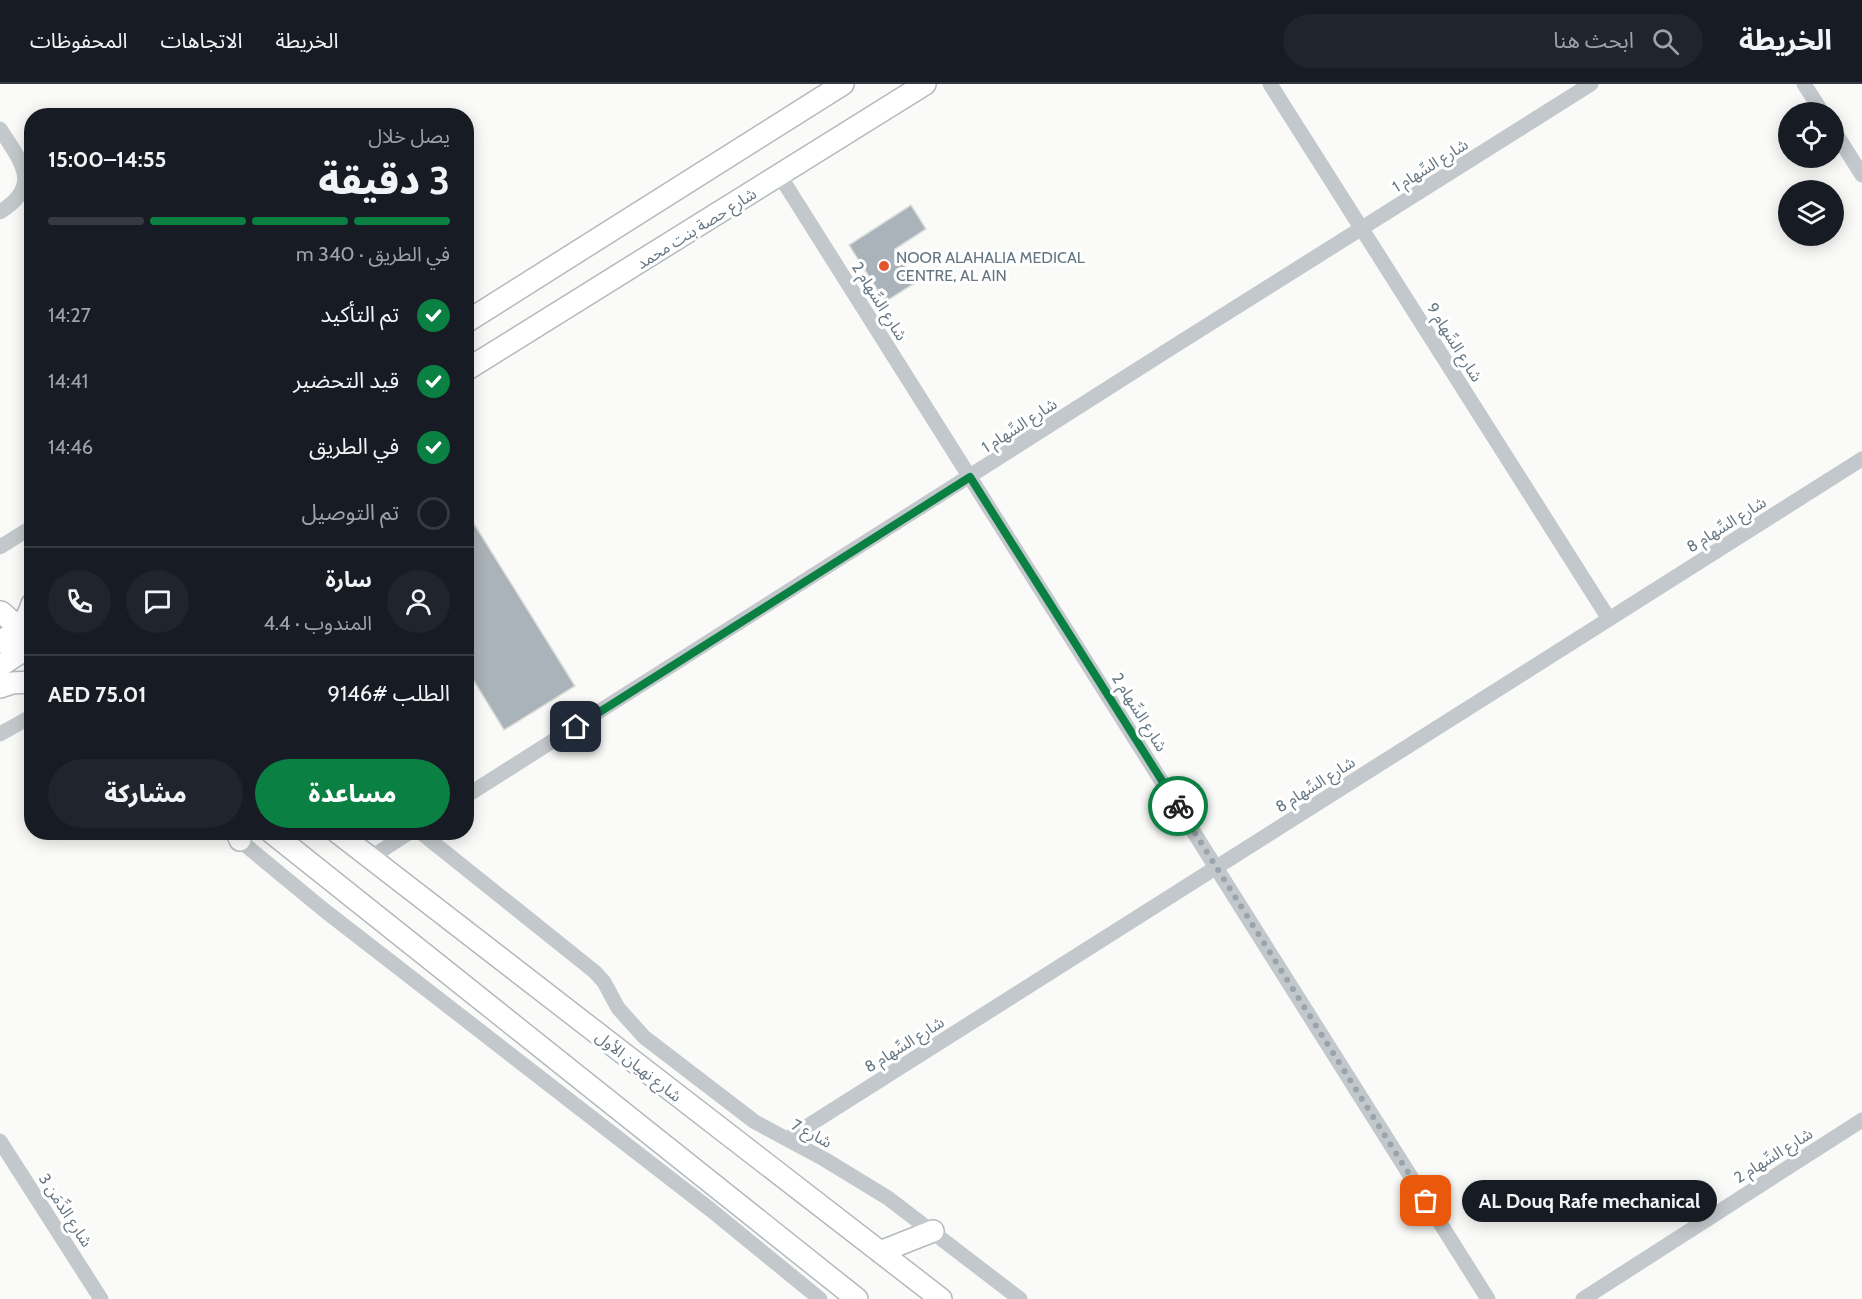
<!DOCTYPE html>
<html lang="ar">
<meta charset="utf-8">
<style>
:root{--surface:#171b24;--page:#20242c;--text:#f1f3f6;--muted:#9ea1a6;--line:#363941;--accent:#0b8043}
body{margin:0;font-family:Cabin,"Noto Sans Arabic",sans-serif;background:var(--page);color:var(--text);direction:rtl;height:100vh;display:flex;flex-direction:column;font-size:22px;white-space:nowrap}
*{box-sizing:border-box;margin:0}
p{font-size:20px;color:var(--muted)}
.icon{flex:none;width:33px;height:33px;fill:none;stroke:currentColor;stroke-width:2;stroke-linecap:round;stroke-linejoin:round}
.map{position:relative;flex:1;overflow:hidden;direction:ltr}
.sheet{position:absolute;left:24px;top:24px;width:450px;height:732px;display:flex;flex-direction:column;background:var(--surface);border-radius:24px;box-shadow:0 3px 15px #0003;direction:rtl}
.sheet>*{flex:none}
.fabs{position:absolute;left:1778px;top:18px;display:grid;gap:12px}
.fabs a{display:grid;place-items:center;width:66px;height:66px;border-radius:50%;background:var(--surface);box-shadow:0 3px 15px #0003;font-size:30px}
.pin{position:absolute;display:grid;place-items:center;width:51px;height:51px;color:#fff;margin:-26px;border-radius:12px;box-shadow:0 3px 9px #0006}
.courier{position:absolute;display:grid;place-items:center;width:60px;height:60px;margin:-30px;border:4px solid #0b8043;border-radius:50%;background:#fff;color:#222;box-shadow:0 2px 8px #0007}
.bubble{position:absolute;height:42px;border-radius:21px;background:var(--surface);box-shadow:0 3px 15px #0003;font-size:20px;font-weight:800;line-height:42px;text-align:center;direction:rtl}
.overview em{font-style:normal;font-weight:800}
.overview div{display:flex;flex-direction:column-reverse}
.overview{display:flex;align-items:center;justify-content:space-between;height:102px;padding:0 24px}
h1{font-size:39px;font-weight:800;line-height:45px}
.bar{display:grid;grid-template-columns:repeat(4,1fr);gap:9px 6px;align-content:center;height:72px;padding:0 24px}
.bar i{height:8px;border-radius:4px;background:var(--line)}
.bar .current{background:var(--accent)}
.bar p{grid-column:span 4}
.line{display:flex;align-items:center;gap:15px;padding:0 24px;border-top:2px solid var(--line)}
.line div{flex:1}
.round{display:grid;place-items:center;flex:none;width:63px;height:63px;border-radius:32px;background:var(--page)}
ol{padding:0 24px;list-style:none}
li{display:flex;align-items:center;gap:18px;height:66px}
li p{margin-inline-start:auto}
li .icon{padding:6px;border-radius:50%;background:var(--accent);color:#fff;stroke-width:4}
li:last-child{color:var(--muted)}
li i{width:33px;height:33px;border:3px solid var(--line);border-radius:50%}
.action{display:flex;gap:12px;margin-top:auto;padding:12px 24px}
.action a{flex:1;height:69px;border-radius:36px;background:var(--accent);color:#fff;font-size:24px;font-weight:800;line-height:69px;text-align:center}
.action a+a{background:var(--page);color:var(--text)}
header{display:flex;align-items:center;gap:36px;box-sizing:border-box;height:84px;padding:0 30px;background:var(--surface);border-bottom:2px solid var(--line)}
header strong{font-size:28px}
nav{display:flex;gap:33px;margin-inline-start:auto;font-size:21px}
.search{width:420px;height:54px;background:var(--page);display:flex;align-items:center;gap:15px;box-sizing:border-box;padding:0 21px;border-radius:33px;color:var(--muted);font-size:22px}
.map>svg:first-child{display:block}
.building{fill:#aab3b9;stroke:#dcdcda;stroke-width:1.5}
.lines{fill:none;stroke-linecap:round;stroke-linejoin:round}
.secondary-casing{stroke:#b3babf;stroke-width:24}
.street{stroke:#c3c8cc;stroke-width:15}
.secondary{stroke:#fff;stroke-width:21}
.done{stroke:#99a4ac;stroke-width:6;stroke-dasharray:0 10.8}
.route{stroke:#0b8043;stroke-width:8}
.poi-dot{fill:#e4572e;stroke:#fff;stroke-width:2}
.labels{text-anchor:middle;stroke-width:6;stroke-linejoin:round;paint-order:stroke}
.street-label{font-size:16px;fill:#657683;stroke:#fff}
.poi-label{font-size:16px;fill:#657683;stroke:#fff;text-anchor:start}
</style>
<header>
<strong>الخريطة</strong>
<div class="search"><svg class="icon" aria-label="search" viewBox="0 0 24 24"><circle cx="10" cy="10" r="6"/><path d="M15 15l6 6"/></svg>ابحث هنا</div>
<nav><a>الخريطة</a><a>الاتجاهات</a><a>المحفوظات</a></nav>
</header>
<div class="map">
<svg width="1862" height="1215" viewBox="0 0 1862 1215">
<rect width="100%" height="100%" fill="#fafaf8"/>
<!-- building -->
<path class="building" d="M911 121 926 145 895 165 915 199 885 218 849 161Z
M466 427 575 602 504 646 466 584Z"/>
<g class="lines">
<!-- secondary casing -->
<g class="secondary-casing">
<path id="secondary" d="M466 238 843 0
M466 286 925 0
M1 528 32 555
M0 558C15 548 27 538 32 520
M0 582 32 561
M0 603 12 599 32 598
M237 748 240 756
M271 748 857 1215
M337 748 941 1215
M880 1168 933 1147"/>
</g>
<!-- street -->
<path class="street" d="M1270 0 1609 535
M1804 0 1822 28
M0 45C21 78 43 101 0 128
M1833 45 1862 91
M780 92 1488 1215
M0 463 32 443
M0 650 32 632
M466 712 1168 266 1591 0
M420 748 595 888 604 898 618 924 644 953 755 1038 824 1075 888 1114 1020 1215
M232 750 324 826 711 1126 820 1215
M370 774 410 748
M787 1055 1862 375
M0 1057 101 1215
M1583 1215 1862 1036"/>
<!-- secondary -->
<use href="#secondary" class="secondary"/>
</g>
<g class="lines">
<!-- done -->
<path class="done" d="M1178 722 1426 1117"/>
<!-- route -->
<path class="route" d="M576 643 970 393 1178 722"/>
</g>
<!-- markers -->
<circle class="poi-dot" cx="884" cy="182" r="6"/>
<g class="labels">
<!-- street labels -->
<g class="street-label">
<text transform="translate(1430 81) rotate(-32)" y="6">شارع السِّهام 1</text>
<text transform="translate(696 144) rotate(-32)" y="6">شارع حصة بنت محمد</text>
<text transform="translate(880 217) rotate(58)" y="6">شارع السِّهام 2</text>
<text transform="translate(1455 258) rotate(58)" y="6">شارع السِّهام 9</text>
<text transform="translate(1019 341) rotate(-33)" y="6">شارع السِّهام 1</text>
<text transform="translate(1726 440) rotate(-32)" y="6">شارع السِّهام 8</text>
<text transform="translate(1140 628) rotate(58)" y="6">شارع السِّهام 2</text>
<text transform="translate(1315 700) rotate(-32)" y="6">شارع السِّهام 8</text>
<text transform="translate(904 960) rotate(-32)" y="6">شارع السِّهام 8</text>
<text transform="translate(639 982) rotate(38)" y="6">شارع نهيان الأول</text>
<text transform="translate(812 1049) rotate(28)" y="6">شارع 7</text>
<text transform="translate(1773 1071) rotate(-32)" y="6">شارع السِّهام 2</text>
<text transform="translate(66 1126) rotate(57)" y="6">شارع الدِّمَن 3</text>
</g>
<!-- poi labels -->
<g class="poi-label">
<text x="896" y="179">NOOR ALAHALIA MEDICAL<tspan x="896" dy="18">CENTRE, AL AIN</tspan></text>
</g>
</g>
</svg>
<div class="fabs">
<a><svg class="icon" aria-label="locate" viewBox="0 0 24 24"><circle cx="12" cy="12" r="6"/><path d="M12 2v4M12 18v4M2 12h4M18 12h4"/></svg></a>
<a><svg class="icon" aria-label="layers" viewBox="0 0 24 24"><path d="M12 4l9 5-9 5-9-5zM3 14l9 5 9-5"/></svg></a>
</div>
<div class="pin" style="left:1426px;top:1117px;background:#ea580c"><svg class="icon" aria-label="bag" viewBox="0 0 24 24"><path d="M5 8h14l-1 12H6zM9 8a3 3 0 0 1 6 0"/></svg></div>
<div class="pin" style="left:576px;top:643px;background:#1f2937"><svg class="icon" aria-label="home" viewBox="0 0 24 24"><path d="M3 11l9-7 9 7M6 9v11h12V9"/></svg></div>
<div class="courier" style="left:1178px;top:722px"><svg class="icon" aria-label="bike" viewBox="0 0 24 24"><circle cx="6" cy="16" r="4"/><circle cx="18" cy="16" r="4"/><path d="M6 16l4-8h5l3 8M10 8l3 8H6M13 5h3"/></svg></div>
<div class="bubble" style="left:1462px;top:1096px;width:255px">AL Douq Rafe mechanical</div>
<section class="sheet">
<div class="overview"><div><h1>3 دقيقة</h1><p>يصل خلال</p></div><em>14:55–15:00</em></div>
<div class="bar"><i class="current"></i><i class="current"></i><i class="current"></i><i></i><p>في الطريق · 340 m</p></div>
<ol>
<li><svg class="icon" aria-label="check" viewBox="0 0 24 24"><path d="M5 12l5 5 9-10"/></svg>تم التأكيد<p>14:27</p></li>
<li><svg class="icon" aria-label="check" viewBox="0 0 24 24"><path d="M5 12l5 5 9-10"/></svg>قيد التحضير<p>14:41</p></li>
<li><svg class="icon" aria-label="check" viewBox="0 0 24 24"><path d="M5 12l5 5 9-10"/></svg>في الطريق<p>14:46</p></li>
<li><i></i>تم التوصيل</li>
</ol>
<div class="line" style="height:108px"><a class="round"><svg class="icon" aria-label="person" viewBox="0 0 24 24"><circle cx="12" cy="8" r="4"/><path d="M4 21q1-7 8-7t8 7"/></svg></a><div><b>سارة</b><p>المندوب · 4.4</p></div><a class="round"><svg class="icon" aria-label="chat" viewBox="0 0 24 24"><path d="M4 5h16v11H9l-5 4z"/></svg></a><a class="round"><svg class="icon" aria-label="phone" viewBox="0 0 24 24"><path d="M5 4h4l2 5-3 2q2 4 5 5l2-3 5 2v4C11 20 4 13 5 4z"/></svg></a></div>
<div class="line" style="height:78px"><div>الطلب #9146</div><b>AED 75.01</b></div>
<div class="action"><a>مساعدة</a><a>مشاركة</a></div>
</section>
</div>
